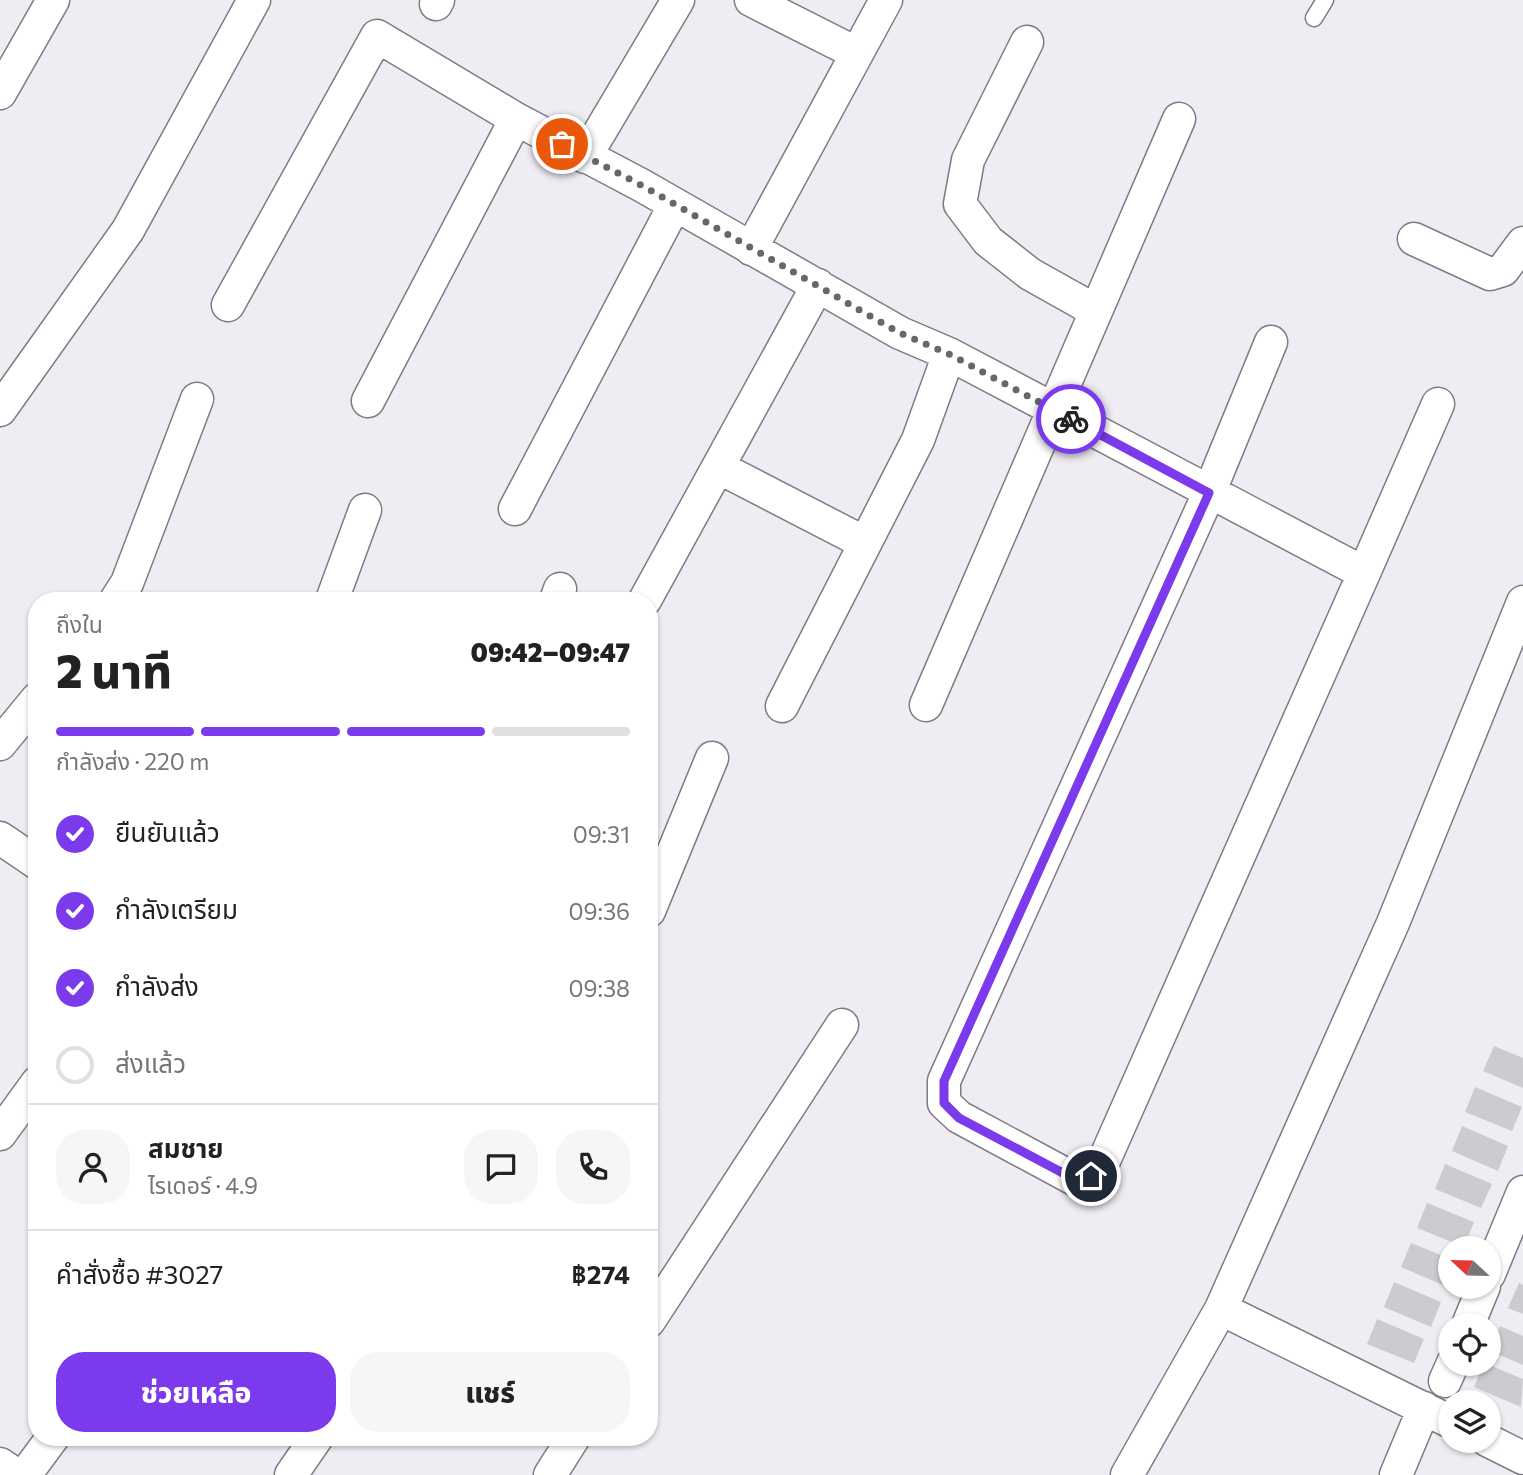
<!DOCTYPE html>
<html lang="th">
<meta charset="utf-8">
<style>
:root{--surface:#fff;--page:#f6f6f6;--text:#222;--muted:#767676;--line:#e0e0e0;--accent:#7c3aed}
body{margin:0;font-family:Commissioner,"Noto Sans Thai",sans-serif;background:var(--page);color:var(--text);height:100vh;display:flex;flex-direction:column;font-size:26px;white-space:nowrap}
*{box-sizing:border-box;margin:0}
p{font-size:23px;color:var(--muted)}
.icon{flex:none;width:38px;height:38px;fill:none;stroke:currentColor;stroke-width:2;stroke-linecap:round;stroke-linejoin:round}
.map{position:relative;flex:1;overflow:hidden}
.side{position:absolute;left:28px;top:592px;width:630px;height:854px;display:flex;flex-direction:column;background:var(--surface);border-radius:28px;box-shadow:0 2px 5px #0004}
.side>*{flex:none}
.needle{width:46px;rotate:292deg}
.controls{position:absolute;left:1438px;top:1236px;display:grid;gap:14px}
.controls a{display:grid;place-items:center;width:63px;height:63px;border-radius:50%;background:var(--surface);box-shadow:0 2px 5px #0004;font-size:35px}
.pin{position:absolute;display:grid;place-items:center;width:60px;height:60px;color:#fff;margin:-30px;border:4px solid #fff;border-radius:50%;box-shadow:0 2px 7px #0007}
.courier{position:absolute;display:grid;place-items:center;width:70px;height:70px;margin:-35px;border:5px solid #7c3aed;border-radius:50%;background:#fff;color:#222;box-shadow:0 2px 9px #0007}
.head em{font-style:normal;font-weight:800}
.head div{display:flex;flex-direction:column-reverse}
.head{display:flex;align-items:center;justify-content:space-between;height:119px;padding:0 28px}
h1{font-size:46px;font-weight:800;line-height:52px}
.bar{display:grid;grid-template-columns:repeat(4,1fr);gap:10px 7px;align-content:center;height:84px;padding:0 28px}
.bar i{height:9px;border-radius:5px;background:var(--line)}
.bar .current{background:var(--accent)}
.bar p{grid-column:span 4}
.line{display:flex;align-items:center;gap:18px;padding:0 28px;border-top:2px solid var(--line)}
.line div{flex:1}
.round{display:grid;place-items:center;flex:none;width:74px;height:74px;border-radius:28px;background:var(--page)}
ol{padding:0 28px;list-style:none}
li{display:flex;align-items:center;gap:21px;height:77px}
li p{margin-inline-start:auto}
li .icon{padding:7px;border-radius:50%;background:var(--accent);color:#fff;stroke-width:4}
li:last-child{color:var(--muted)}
li i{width:38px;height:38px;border:4px solid var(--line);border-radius:50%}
.action{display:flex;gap:14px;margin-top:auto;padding:14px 28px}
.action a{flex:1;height:80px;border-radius:28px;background:var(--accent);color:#fff;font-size:28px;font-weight:800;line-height:80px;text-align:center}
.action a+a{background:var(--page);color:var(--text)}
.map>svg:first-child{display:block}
.building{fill:#cdcad0}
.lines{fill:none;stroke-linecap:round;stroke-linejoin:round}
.lane-casing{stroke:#7e7c82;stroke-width:19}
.street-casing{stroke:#7e7c82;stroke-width:35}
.lane{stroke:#fff;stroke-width:16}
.street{stroke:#fff;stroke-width:32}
.done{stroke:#67666a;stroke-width:7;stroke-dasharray:0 12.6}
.route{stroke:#7c3aed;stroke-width:9}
</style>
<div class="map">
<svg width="1523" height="1475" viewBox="0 0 1523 1475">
<rect width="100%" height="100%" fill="#efedf3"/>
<!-- building -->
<path class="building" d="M1494 1046 1523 1058V1088L1483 1071Z
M1475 1087 1522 1107 1512 1131 1465 1112Z
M1462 1126 1508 1146 1498 1171 1452 1151Z
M1445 1164 1492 1184 1481 1208 1435 1189Z
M1427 1203 1474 1222 1464 1247 1417 1228Z
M1411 1243 1451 1259V1279L1447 1287 1401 1267Z
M1394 1282 1441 1302 1431 1327 1384 1307Z
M1519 1283 1523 1285V1314L1508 1308Z
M1377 1319 1424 1339 1414 1363 1367 1344Z
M1500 1326 1523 1336V1365L1490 1351Z
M1484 1363 1523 1379 1521 1407 1474 1387Z"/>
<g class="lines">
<!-- lane casing -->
<g class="lane-casing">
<path id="lane" d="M1314 18 1325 0"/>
</g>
<!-- street casing -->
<g class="street-casing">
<path id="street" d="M751 0 856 53
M436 4 438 0
M1027 42 968 160 960 204 988 241 1030 274 1096 311
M0 93 53 0
M585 157 678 0
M1414 239 1490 274 1503 270 1523 243
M751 249 886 0
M228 305 377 36 516 119 641 185 900 333 949 354 1364 573 1103 1163 1091 1176 1076 1180 959 1117 944 1103V1081L1209 493 1271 342
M368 401 516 119
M0 410 128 230 254 0
M718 467 865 543
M515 509 674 206
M1364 573 1438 404
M116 600 127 583 197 399
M332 600 365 510
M556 600 560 589
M645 600 818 285
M926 705 1179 119
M782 706 918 440 949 354
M0 744 37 699
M0 838 37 863
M649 911 712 758
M0 1134 37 1083
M1489 1274 1523 1192
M1221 1309 1451 1422
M649 1321 842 1025
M1468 1325 1484 1286
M1445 1381 1453 1363
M1487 1440 1523 1458
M0 1464 16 1475
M25 1475 53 1437
M291 1475 317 1437
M550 1475 574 1437
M1127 1475 1221 1309 1393 923 1523 602
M1396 1475 1424 1408"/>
</g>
<!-- lane -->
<use href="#lane" class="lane"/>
<!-- street -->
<use href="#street" class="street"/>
</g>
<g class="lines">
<!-- done -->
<path class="done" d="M562 144 641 185 900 333 949 354 1071 419"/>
<!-- route -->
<path class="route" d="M1071 419 1209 493 944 1081V1103L959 1118 1076 1180 1091 1176"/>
</g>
</svg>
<div class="controls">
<a><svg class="needle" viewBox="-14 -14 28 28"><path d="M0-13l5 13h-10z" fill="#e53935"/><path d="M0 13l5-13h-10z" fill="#767676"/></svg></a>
<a><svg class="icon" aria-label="locate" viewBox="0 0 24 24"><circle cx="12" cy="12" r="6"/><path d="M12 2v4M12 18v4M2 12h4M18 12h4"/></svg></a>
<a><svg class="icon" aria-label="layers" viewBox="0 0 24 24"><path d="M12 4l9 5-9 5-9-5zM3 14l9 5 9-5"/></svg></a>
</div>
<div class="pin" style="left:562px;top:144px;background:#ea580c"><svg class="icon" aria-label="bag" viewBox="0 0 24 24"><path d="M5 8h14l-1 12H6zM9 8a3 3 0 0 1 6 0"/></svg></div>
<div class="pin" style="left:1091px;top:1176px;background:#1f2937"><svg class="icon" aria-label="home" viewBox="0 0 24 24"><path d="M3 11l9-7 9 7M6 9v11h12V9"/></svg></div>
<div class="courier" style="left:1071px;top:419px"><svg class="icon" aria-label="bike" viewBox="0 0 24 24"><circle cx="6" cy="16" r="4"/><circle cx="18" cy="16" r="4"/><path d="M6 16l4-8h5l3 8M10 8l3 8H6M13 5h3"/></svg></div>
<section class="side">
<div class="head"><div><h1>2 นาที</h1><p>ถึงใน</p></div><em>09:42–09:47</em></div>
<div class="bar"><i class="current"></i><i class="current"></i><i class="current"></i><i></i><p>กำลังส่ง · 220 m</p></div>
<ol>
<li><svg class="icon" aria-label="check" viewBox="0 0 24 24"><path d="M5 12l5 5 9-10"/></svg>ยืนยันแล้ว<p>09:31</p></li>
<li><svg class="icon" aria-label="check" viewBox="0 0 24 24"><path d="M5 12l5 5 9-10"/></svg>กำลังเตรียม<p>09:36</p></li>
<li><svg class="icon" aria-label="check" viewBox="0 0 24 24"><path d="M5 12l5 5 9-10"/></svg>กำลังส่ง<p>09:38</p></li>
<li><i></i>ส่งแล้ว</li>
</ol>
<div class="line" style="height:126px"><a class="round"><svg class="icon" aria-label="person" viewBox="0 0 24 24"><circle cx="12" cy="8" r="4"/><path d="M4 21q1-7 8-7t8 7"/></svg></a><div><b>สมชาย</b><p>ไรเดอร์ · 4.9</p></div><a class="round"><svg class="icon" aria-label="chat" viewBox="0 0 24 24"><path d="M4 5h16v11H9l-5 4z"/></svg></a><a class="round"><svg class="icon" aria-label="phone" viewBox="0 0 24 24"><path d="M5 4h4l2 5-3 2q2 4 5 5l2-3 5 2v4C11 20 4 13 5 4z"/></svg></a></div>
<div class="line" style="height:91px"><div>คำสั่งซื้อ #3027</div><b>฿274</b></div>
<div class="action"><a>ช่วยเหลือ</a><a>แชร์</a></div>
</section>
</div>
